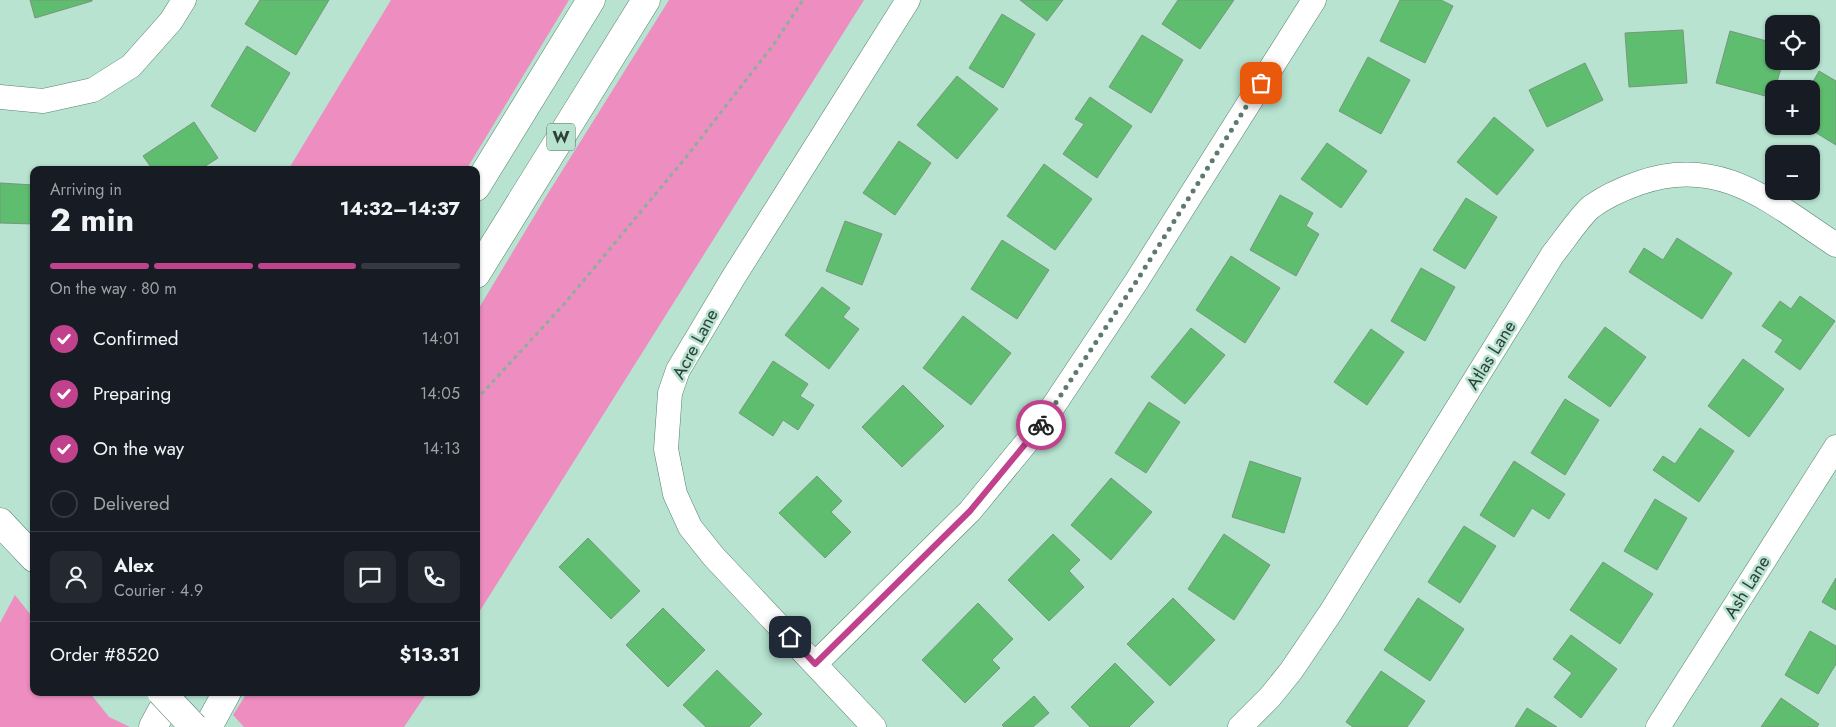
<!DOCTYPE html>
<meta charset="utf-8">
<style>
:root{--surface:#171b24;--page:#242831;--text:#f1f3f6;--muted:#9ea1a6;--line:#363941;--accent:#c0418c}
body{margin:0;font-family:Jost,sans-serif;background:var(--page);color:var(--text);height:100vh;display:flex;flex-direction:column;font-size:19px;white-space:nowrap}
*{box-sizing:border-box;margin:0}
p{font-size:16px;color:var(--muted)}
.icon{flex:none;width:28px;height:28px;fill:none;stroke:currentColor;stroke-width:2;stroke-linecap:round;stroke-linejoin:round}
.map{position:relative;flex:1;overflow:hidden}
.sheet{position:absolute;left:30px;top:166px;width:450px;height:530px;display:flex;flex-direction:column;background:var(--surface);border-radius:10px;box-shadow:0 1px 4px #0004}
.sheet>*{flex:none}
.tools{position:absolute;left:1765px;top:15px;display:grid;gap:10px}
.tools a{display:grid;place-items:center;width:55px;height:55px;border-radius:10px;background:var(--surface);box-shadow:0 1px 4px #0004;font-size:25px}
.pin{position:absolute;display:grid;place-items:center;width:42px;height:42px;color:#fff;margin:-21px;border-radius:10px;box-shadow:0 2px 8px #0006}
.courier{position:absolute;display:grid;place-items:center;width:50px;height:50px;margin:-25px;border:4px solid #c0418c;border-radius:50%;background:#fff;color:#222;box-shadow:0 1px 6px #0007}
.summary em{font-style:normal;font-weight:700}
.summary div{display:flex;flex-direction:column-reverse}
.summary{display:flex;align-items:center;justify-content:space-between;height:85px;padding:0 20px}
h1{font-size:32px;font-weight:700;line-height:38px}
.bar{display:grid;grid-template-columns:repeat(4,1fr);gap:8px 5px;align-content:center;height:60px;padding:0 20px}
.bar i{height:6px;border-radius:4px;background:var(--line)}
.bar .active{background:var(--accent)}
.bar p{grid-column:span 4}
.line{display:flex;align-items:center;gap:12px;padding:0 20px;border-top:1px solid var(--line)}
.line div{flex:1}
.round{display:grid;place-items:center;flex:none;width:52px;height:52px;border-radius:10px;background:var(--page)}
ol{padding:0 20px;list-style:none}
li{display:flex;align-items:center;gap:15px;height:55px}
li p{margin-inline-start:auto}
li .icon{padding:5px;border-radius:50%;background:var(--accent);color:#fff;stroke-width:4}
li:last-child{color:var(--muted)}
li i{width:28px;height:28px;border:2px solid var(--line);border-radius:50%}
.map>svg:first-child{display:block}
.green{fill:#ee8dc0}
.building{fill:#5fbd70;stroke:#78967c}
.lines{fill:none;stroke-linecap:round;stroke-linejoin:round}
.street-casing{stroke:#598272;stroke-width:25}
.secondary-casing{stroke:#598272;stroke-width:29}
.highway-casing{stroke:#598272;stroke-width:29}
.path{stroke:#8baf9f;stroke-width:3;stroke-dasharray:4 4;stroke-linecap:butt}
.street{stroke:#fff;stroke-width:24}
.secondary{stroke:#fff;stroke-width:28}
.highway{stroke:#fff;stroke-width:28}
.secondary-bridge-casing{stroke:#598272;stroke-width:29;stroke-linecap:butt}
.secondary-bridge{stroke:#fff;stroke-width:28}
.done{stroke:#5e796e;stroke-width:5;stroke-dasharray:0 9}
.route{stroke:#c0418c;stroke-width:6}
.labels{text-anchor:middle;stroke-width:5;stroke-linejoin:round;paint-order:stroke}
.shield{fill:#b7e3d0;stroke:#577166;stroke-width:1}
.shield-label{font-size:16px;font-weight:bold;fill:#2e4039}
.street-label{font-size:18px;fill:#2e4039;stroke:#b7e3d0}
</style>
<div class="map">
<svg width="1836" height="727" viewBox="0 0 1836 727">
<rect width="100%" height="100%" fill="#b7e3d0"/>
<!-- green -->
<path class="green" d="M391 0H569L466 170H288Z
M669 0H864L476 617V313L547 195Z
M15 595 34 619V692L90 693 109 717 130 727H0V623Z
M247 693V692L427 693 404 727H244L233 715Z"/>
<!-- building -->
<path class="building" d="M30 0H92V1L35 18Z
M260 0H329L296 55 245 24Z
M1020 0H1063L1047 21Z
M1178 0H1234L1200 49 1162 24Z
M1400 0H1441L1453 6 1425 63 1380 41Z
M1002 14 1035 34 1003 88 969 68Z
M1683 30 1687 83 1629 87 1625 33Z
M1730 31 1774 43V61H1783L1775 89H1774L1773 98 1716 83Z
M1142 35 1183 60 1151 113 1109 87Z
M247 46 290 73 255 132 211 106Z
M1368 57 1410 80 1381 134 1339 111Z
M1585 63 1603 100 1547 127 1529 90Z
M1819 71 1836 81V145L1805 126H1811V89H1809Z
M957 76 998 109 957 159 917 125Z
M1090 97 1132 126 1097 178 1063 154 1084 124 1075 119Z
M1494 117 1534 150 1497 195 1457 162Z
M194 122 218 158 199 170H153L143 156Z
M899 141 931 163 895 215 863 193Z
M1327 143 1367 171 1341 208 1301 179Z
M1044 164 1092 199 1055 250 1007 216Z
M0 183 34 185V224L0 223Z
M1280 195 1313 213 1306 226 1319 234 1296 276 1250 250Z
M1466 198 1497 217 1465 269 1433 250Z
M845 221 882 234 862 285 826 271Z
M1677 238 1732 273 1702 319 1629 272 1644 248 1663 260Z
M1002 240 1049 270 1017 319 971 289Z
M1231 256 1280 288 1245 343 1196 310Z
M1421 268 1455 287 1425 341 1391 321Z
M822 287 850 308 843 317 859 329 829 369 785 335Z
M1800 296 1835 321 1800 370 1775 352 1783 340 1762 326 1780 301 1791 309Z
M963 316 1011 353 971 405 923 368Z
M1605 327 1646 357 1610 407 1568 377Z
M1191 328 1225 355 1185 404 1151 377Z
M1371 329 1404 352 1367 405 1334 382Z
M1743 359 1784 389 1749 437 1708 406Z
M773 361 808 384 800 396 814 405 798 430 783 420 773 436 739 413Z
M903 385 944 426 902 467 862 427Z
M1565 399 1599 420 1565 475 1531 453Z
M1149 402 1180 422 1146 473 1115 453Z
M1700 428 1734 451 1699 502 1653 470 1663 456 1675 464Z
M1250 461 1301 478 1284 533 1232 517Z
M1514 461 1565 494 1549 519 1532 508 1514 537 1480 515Z
M817 476 842 501 831 512 851 532 825 558 779 513Z
M1111 478 1152 512 1111 560 1071 525Z
M1655 499 1687 518 1657 570 1624 551Z
M1464 526 1496 546 1460 603 1428 582Z
M1053 534 1080 560 1069 571 1084 587 1049 621 1008 580Z
M1224 534 1270 565 1234 620 1188 589Z
M588 538 640 591 611 619 559 567Z
M1603 562 1653 594 1620 644 1570 610Z
M1836 578V610L1822 602Z
M1173 598 1215 640 1170 686 1127 644Z
M1418 598 1464 629 1430 681 1384 650Z
M978 603 1013 639 992 660 1000 668 965 703 922 660Z
M663 608 705 650 668 687 626 645Z
M1810 631 1836 646V664L1818 694 1785 675Z
M1571 635 1617 669 1581 718 1554 697 1572 673 1553 659Z
M1115 663 1154 702 1129 727H1090L1071 707Z
M717 670 762 714 749 727H706L683 705Z
M1381 671 1425 701 1407 727H1353L1346 722Z
M1034 696 1049 713 1033 727H1004L1002 725Z
M1781 698 1819 724 1817 727H1761Z
M1527 708 1557 727H1515Z"/>
<g class="lines">
<!-- street casing -->
<g class="street-casing">
<path id="street" d="M0 97 43 101 93 90 131 66 171 21 184 0
M815 664 970 511 1040 426 1136 282 1314 0
M874 727 714 557 690 527 675 494 666 449 670 393 678 370 733 278 908 0
M1240 727 1270 697 1291 671 1331 612 1553 254C1563 242 1580 216 1591 207 1606 196 1622 189 1639 183 1720 154 1772 203 1836 245
M1658 727 1836 447"/>
</g>
<!-- secondary casing -->
<g class="secondary-casing">
<path id="secondary" d="M0 522 34 558"/>
</g>
<!-- highway casing -->
<g class="highway-casing">
<path id="highway" d="M476 187 591 0
M476 274 646 0
M153 727 172 692
M208 727 227 692"/>
</g>
<!-- path -->
<path class="path" d="M476 400 565 303 687 156 774 44 803 0"/>
<!-- street -->
<use href="#street" class="street"/>
<!-- secondary -->
<use href="#secondary" class="secondary"/>
<!-- highway -->
<use href="#highway" class="highway"/>
<!-- secondary-bridge casing -->
<g class="secondary-bridge-casing">
<path id="secondary-bridge" d="M161 692 194 727"/>
</g>
<!-- secondary-bridge -->
<use href="#secondary-bridge" class="secondary-bridge"/>
</g>
<g class="lines">
<!-- done -->
<path class="done" d="M1041 425 1136 282 1261 83"/>
<!-- route -->
<path class="route" d="M790 637 815 664 970 511 1041 425"/>
</g>
<g class="labels">
<!-- shield labels -->
<rect class="shield" x="547" y="123.5" width="28" height="27" rx="4"/>
<g class="shield-label">
<text x="561" y="143">W</text>
</g>
<!-- street labels -->
<g class="street-label">
<text transform="translate(695 344) rotate(-62)" y="6">Acre Lane</text>
<text transform="translate(1491 355) rotate(-58)" y="6">Atlas Lane</text>
<text transform="translate(1747 587) rotate(-58)" y="6">Ash Lane</text>
</g>
</g>
</svg>
<div class="tools">
<a><svg class="icon" aria-label="locate" viewBox="0 0 24 24"><circle cx="12" cy="12" r="6"/><path d="M12 2v4M12 18v4M2 12h4M18 12h4"/></svg></a>
<a>+</a>
<a>−</a>
</div>
<div class="pin" style="left:1261px;top:83px;background:#ea580c"><svg class="icon" aria-label="bag" viewBox="0 0 24 24"><path d="M5 8h14l-1 12H6zM9 8a3 3 0 0 1 6 0"/></svg></div>
<div class="pin" style="left:790px;top:637px;background:#1f2937"><svg class="icon" aria-label="home" viewBox="0 0 24 24"><path d="M3 11l9-7 9 7M6 9v11h12V9"/></svg></div>
<div class="courier" style="left:1041px;top:425px"><svg class="icon" aria-label="bike" viewBox="0 0 24 24"><circle cx="6" cy="16" r="4"/><circle cx="18" cy="16" r="4"/><path d="M6 16l4-8h5l3 8M10 8l3 8H6M13 5h3"/></svg></div>
<section class="sheet">
<div class="summary"><div><h1>2 min</h1><p>Arriving in</p></div><em>14:32–14:37</em></div>
<div class="bar"><i class="active"></i><i class="active"></i><i class="active"></i><i></i><p>On the way · 80 m</p></div>
<ol>
<li><svg class="icon" aria-label="check" viewBox="0 0 24 24"><path d="M5 12l5 5 9-10"/></svg>Confirmed<p>14:01</p></li>
<li><svg class="icon" aria-label="check" viewBox="0 0 24 24"><path d="M5 12l5 5 9-10"/></svg>Preparing<p>14:05</p></li>
<li><svg class="icon" aria-label="check" viewBox="0 0 24 24"><path d="M5 12l5 5 9-10"/></svg>On the way<p>14:13</p></li>
<li><i></i>Delivered</li>
</ol>
<div class="line" style="height:90px"><a class="round"><svg class="icon" aria-label="person" viewBox="0 0 24 24"><circle cx="12" cy="8" r="4"/><path d="M4 21q1-7 8-7t8 7"/></svg></a><div><b>Alex</b><p>Courier · 4.9</p></div><a class="round"><svg class="icon" aria-label="chat" viewBox="0 0 24 24"><path d="M4 5h16v11H9l-5 4z"/></svg></a><a class="round"><svg class="icon" aria-label="phone" viewBox="0 0 24 24"><path d="M5 4h4l2 5-3 2q2 4 5 5l2-3 5 2v4C11 20 4 13 5 4z"/></svg></a></div>
<div class="line" style="height:65px"><div>Order #8520</div><b>$13.31</b></div>
</section>
</div>
